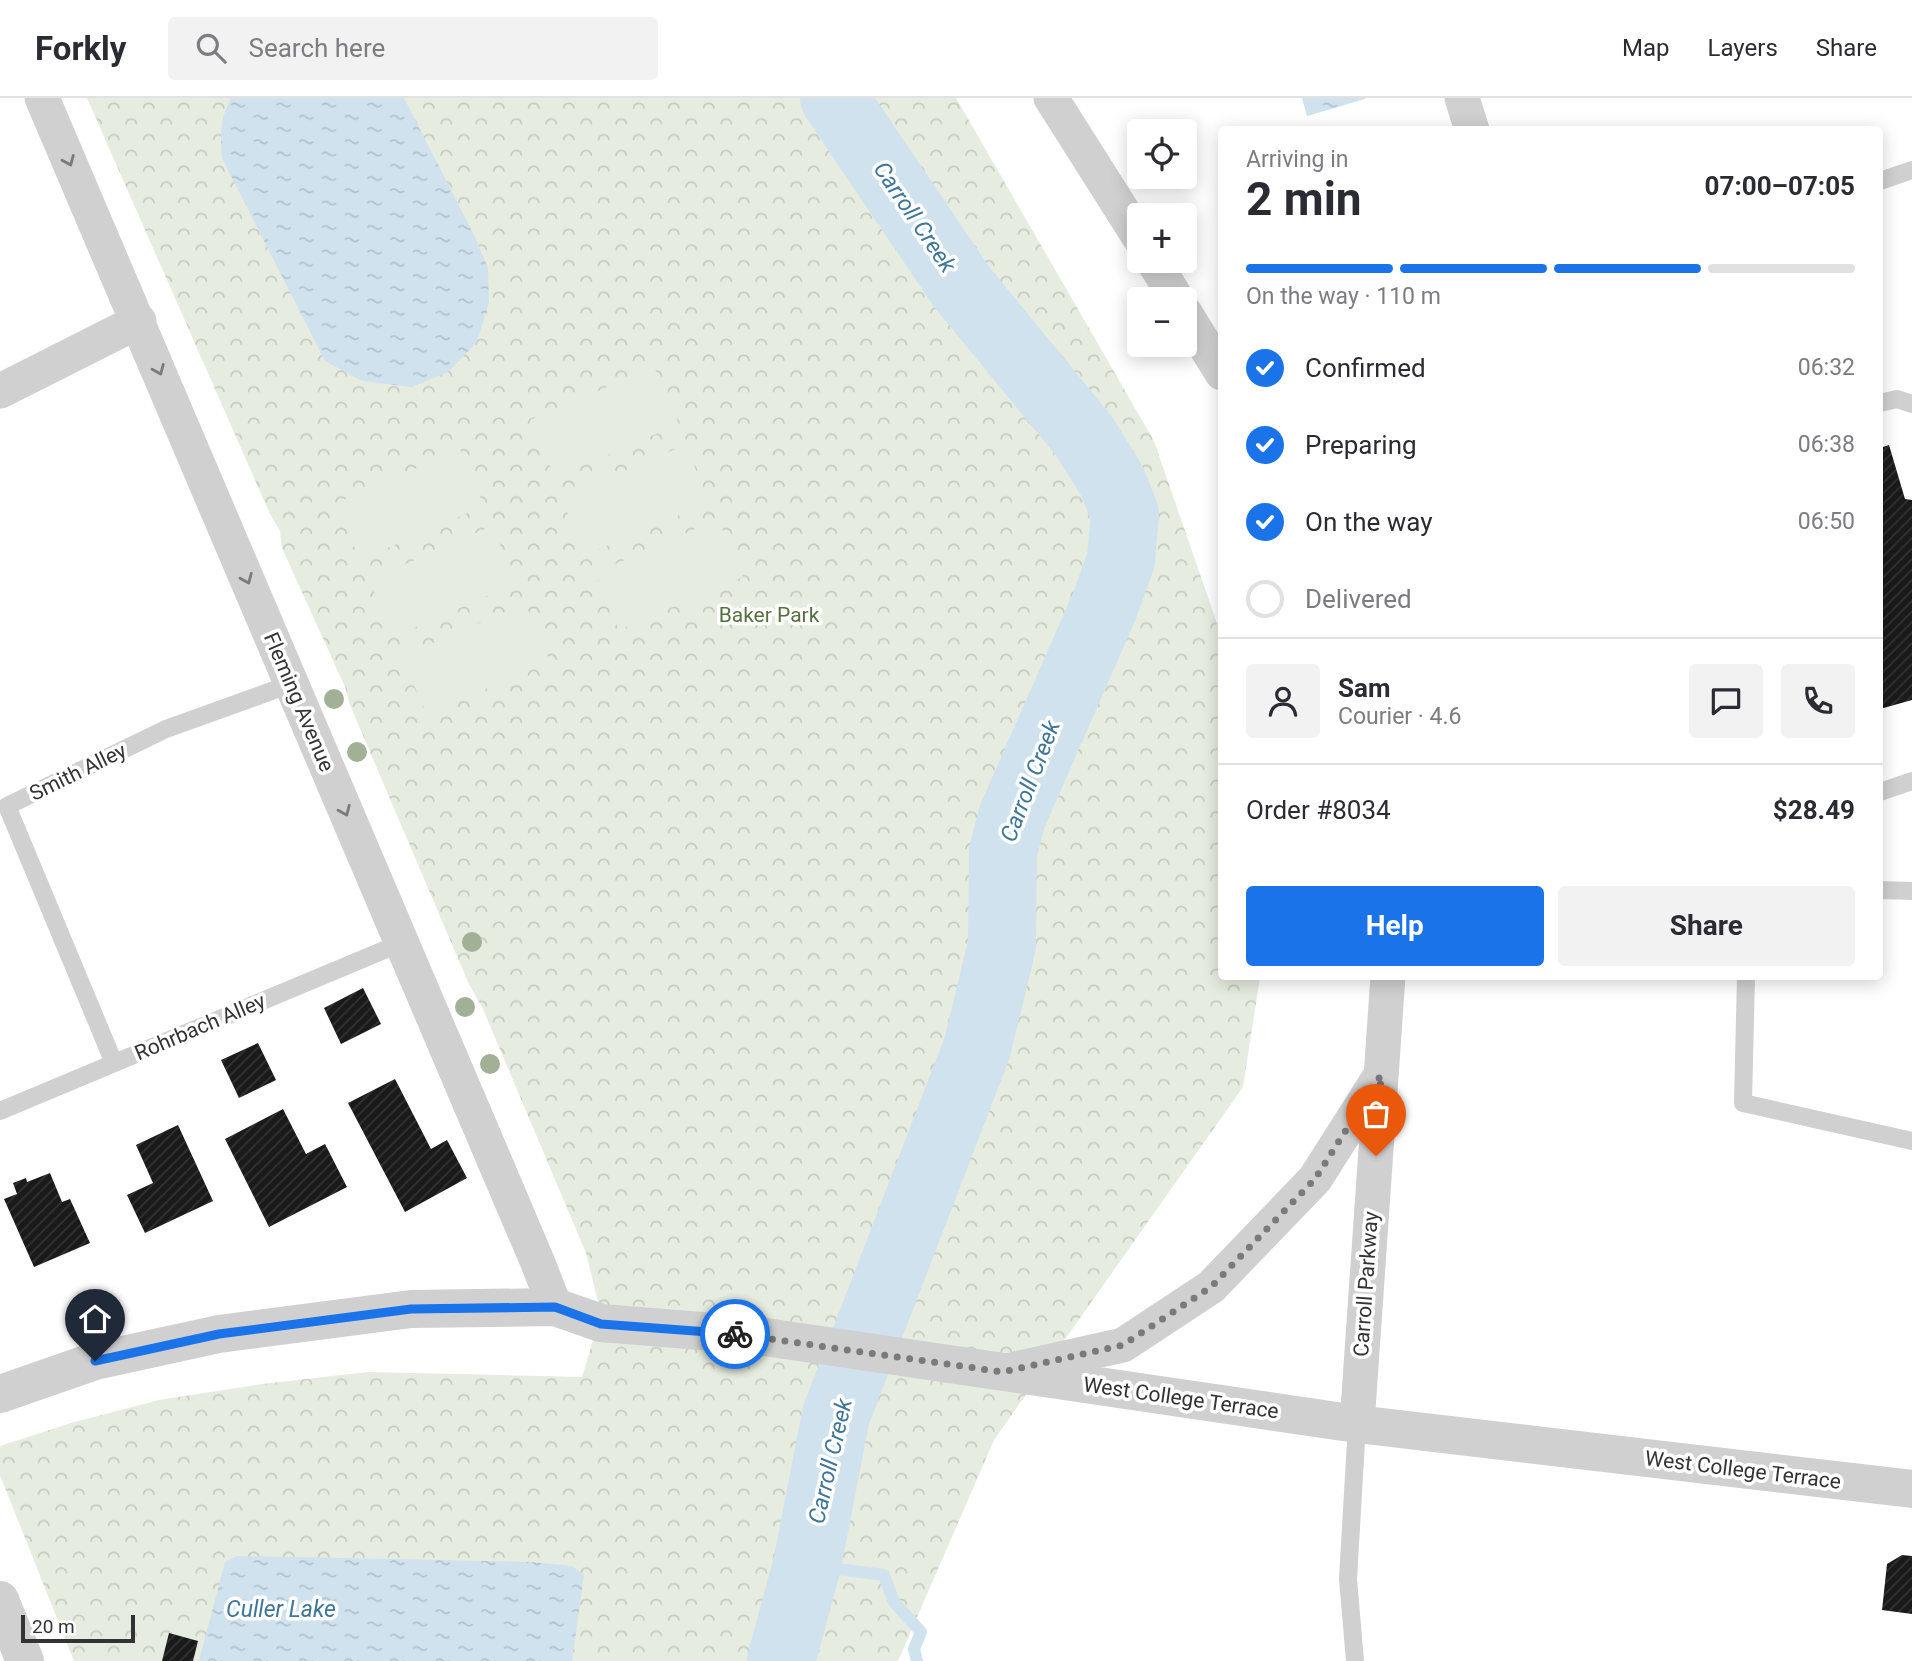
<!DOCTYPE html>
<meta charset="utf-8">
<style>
:root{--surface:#fff;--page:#f2f2f3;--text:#2b2b33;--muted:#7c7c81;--line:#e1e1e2;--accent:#1a73e8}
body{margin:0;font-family:Roboto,sans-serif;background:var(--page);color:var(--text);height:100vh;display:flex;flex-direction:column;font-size:26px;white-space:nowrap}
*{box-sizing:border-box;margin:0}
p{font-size:23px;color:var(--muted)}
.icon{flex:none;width:38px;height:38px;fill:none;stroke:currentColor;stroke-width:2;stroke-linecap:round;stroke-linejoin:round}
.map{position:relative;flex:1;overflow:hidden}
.details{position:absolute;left:1218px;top:28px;width:665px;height:854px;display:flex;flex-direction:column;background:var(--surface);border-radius:7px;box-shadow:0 4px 18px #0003}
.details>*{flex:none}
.controls{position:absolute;left:1127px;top:21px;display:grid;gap:14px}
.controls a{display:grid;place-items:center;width:70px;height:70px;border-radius:7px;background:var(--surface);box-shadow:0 4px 18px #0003;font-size:35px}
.scale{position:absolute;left:21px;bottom:18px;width:114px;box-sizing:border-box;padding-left:7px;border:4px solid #333;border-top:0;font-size:19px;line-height:24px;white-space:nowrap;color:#333;-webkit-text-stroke:5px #fff;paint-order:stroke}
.pin{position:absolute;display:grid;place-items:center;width:60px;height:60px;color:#fff;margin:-72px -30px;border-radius:50% 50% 50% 0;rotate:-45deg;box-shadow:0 0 7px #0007}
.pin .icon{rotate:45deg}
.courier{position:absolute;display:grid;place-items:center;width:70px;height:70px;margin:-35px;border:5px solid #1a73e8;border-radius:50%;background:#fff;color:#222;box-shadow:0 2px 9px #0007}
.headline em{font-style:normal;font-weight:700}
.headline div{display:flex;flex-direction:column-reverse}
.headline{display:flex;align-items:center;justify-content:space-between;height:119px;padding:0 28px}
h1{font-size:46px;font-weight:700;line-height:52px}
.bar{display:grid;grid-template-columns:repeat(4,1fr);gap:10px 7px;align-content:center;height:84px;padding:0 28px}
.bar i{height:9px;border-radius:5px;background:var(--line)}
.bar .on{background:var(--accent)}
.bar p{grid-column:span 4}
.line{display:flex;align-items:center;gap:18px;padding:0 28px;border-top:2px solid var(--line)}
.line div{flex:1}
.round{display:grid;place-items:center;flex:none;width:74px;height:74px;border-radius:7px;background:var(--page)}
ol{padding:0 28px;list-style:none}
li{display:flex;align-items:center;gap:21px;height:77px}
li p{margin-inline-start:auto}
li .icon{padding:7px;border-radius:50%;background:var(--accent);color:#fff;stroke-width:4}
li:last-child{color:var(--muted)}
li i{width:38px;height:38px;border:4px solid var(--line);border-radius:50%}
.action{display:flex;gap:14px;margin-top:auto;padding:14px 28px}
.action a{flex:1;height:80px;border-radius:7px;background:var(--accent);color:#fff;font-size:28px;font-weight:700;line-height:80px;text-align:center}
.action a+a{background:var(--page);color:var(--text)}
header{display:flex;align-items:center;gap:42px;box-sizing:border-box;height:98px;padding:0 35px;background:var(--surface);border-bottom:2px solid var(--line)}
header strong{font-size:33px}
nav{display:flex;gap:38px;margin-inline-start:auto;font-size:24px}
.search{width:490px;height:63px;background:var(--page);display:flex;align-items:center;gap:18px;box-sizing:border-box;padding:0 24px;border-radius:7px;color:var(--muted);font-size:26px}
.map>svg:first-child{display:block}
.park{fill:url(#park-crowns)}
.pitch{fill:#e6ecdf}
.water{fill:url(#water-ripples)}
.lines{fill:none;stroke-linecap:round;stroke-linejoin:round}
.stream{stroke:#cfe2ee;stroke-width:12}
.river{stroke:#cfe2ee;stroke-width:68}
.building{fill:url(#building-hatch)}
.service{stroke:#d0d0d0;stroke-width:18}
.minor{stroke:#d0d0d0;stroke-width:35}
.tertiary{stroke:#d0d0d0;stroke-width:38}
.tree{fill:#a2b095}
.oneway{stroke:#7a7a7a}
.done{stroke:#7a7a7a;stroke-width:7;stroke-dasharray:0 12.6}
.route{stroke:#1a73e8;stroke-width:9}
.labels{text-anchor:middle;stroke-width:7;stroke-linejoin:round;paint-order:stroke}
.park-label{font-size:21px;fill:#56703f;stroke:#fff}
.street-label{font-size:21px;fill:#333;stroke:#fff}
.water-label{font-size:23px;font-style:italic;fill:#3f7597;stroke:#fff}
</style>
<header>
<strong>Forkly</strong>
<div class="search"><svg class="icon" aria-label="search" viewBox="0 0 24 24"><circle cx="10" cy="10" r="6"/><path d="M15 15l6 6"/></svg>Search here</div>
<nav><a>Map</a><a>Layers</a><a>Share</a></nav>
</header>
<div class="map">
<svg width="1912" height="1563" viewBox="0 0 1912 1563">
<defs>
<pattern id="park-crowns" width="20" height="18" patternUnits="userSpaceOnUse" patternTransform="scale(1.75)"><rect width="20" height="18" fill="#e6ecdf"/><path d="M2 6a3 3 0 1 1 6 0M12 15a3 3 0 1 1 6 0" fill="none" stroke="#c6cbc0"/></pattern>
<pattern id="water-ripples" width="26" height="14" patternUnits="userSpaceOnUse" patternTransform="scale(1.75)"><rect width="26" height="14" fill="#cfe2ee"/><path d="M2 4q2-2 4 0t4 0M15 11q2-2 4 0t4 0" fill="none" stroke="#b2c2cd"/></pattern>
<pattern id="building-hatch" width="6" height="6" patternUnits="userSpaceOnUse" patternTransform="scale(1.75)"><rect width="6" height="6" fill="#1a1a1a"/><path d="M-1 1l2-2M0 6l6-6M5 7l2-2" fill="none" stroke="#333"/></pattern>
</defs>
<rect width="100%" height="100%" fill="#fff"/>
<!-- park -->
<path class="park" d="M87 0H956L1154 343 1221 537 1222 878 1260 879 1243 989 994 1342 898 1563H74L0 1377V1348L71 1325 159 1302 262 1286 368 1274 582 1279 601 1216 586 1155 483 911 468 884 350 607 345 589 282 450 280 433 270 416Z"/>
<!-- pitch -->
<path class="pitch" d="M654 269 679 326 555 380 530 322Z
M685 347 710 404 586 457 561 400Z
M460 351 484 408 360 462 336 405Z
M718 421 743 479 619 532 595 475Z
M492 428 517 485 393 539 369 482Z
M525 505 550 563 427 616 401 559Z"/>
<!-- water -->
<path class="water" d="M231 0H404L474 137 488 170 489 204 477 244 448 274 412 289 362 283 325 263 222 60C220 38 220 20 231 0Z
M1302 0H1365V1L1307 18Z
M237 1458 531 1464 572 1468 584 1477 572 1563H199L225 1464Z"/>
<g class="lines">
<!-- stream -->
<path class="stream" d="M807 1467 884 1477 894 1504 921 1534 914 1551 917 1563"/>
<!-- river -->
<path class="river" d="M781 1563 807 1467 836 1317 977 950 1002 847 1003 754 1012 719 1104 509 1121 462 1125 416 1112 383 1084 338 961 188 834 0"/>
</g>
<!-- building -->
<path class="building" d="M1889 347 1905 401 1912 402V602L1880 611V350Z
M363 890 381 926 341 946 324 910Z
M258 945 276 982 239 1000 221 962Z
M395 981 431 1051 447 1042 467 1080 405 1114 348 1005Z
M283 1011 306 1056 325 1046 347 1089 269 1129 225 1041Z
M178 1027 213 1103 145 1135 127 1097 153 1085 136 1047Z
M50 1075 62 1104 70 1101 90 1145 34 1169 4 1101 17 1096 13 1085 26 1080 27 1084Z
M1902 1457 1912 1458V1516L1882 1512 1887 1466Z
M169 1535 198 1543 193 1563H162Z"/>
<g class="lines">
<!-- service -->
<path class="service" d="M1880 83 1912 72
M1880 305 1897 301 1912 306
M1880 694 1912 683
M1880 792 1912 793
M1746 878 1743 1005 1912 1043
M114 965 7 708 166 631 291 586
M0 1013 401 845
M1355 1563 1348 1481 1357 1326"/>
<!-- minor -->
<path class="minor" d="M42 0 538 1165 555 1209
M1051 0 1139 139
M1462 0 1472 32
M1153 163 1177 201
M1185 215 1222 275
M0 293 139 223
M1011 1272 1123 1247 1211 1189 1315 1081 1381 977
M1357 1326 1388 878"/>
<!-- tertiary -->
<path class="tertiary" d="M0 1296 95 1263 219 1236 411 1211 555 1209 601 1225 752 1237 1357 1326 1912 1391
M0 1502 25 1563"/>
</g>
<!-- trees -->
<g class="tree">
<circle cx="334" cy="601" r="10"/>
<circle cx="357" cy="654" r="10"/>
<circle cx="472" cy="844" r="10"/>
<circle cx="465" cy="909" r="10"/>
<circle cx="490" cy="966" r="10"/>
</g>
<!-- one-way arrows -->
<defs><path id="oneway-chevron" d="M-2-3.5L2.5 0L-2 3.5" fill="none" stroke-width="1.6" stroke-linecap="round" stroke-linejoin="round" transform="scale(1.75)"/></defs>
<g class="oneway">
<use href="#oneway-chevron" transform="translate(69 63) rotate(67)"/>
<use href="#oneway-chevron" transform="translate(159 272) rotate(67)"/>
<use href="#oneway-chevron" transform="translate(247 481) rotate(67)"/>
<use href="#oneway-chevron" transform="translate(345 713) rotate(67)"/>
</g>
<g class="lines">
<!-- done -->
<path class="done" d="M735 1236 1003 1274 1123 1247 1211 1189 1315 1081 1381 977 1376 1058"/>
<!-- route -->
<path class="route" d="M95 1263 219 1236 411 1211 555 1209 601 1226 735 1236"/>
</g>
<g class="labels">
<!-- park labels -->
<g class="park-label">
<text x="769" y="524">Baker Park</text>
</g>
<!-- street labels -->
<g class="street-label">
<text transform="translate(299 604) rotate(67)" y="7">Fleming Avenue</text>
<text transform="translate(78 674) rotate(-26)" y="7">Smith Alley</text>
<text transform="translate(200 929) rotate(-23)" y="7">Rohrbach Alley</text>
<text transform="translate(1366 1186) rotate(-86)" y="7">Carroll Parkway</text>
<text transform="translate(1181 1300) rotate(8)" y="7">West College Terrace</text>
<text transform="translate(1743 1372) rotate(7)" y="7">West College Terrace</text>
</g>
<!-- water labels -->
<g class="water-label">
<text transform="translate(915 119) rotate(56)" y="8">Carroll Creek</text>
<text transform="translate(1030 683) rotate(-69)" y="8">Carroll Creek</text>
<text transform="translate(830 1363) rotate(-77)" y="8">Carroll Creek</text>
<text x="281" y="1519">Culler Lake</text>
</g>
</g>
</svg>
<div class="controls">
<a><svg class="icon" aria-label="locate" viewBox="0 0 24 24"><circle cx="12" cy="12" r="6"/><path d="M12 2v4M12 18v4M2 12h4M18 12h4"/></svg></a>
<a>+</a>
<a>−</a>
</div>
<div class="scale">20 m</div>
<div class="pin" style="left:1376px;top:1058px;background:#ea580c"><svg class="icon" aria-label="bag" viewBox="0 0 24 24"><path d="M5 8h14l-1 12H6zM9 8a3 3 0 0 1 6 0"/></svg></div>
<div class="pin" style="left:95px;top:1263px;background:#1f2937"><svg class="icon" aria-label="home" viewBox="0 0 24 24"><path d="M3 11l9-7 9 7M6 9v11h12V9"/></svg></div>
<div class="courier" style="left:735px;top:1236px"><svg class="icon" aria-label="bike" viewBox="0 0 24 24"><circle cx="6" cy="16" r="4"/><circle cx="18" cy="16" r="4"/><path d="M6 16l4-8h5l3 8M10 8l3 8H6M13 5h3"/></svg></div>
<section class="details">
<div class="headline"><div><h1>2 min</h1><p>Arriving in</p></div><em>07:00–07:05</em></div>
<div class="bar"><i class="on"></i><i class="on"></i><i class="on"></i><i></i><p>On the way · 110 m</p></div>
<ol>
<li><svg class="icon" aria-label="check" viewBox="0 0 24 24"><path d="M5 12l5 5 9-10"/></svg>Confirmed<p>06:32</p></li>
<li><svg class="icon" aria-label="check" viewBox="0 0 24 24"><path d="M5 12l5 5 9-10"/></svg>Preparing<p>06:38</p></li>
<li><svg class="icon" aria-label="check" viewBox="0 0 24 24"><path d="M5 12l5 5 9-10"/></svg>On the way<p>06:50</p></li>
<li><i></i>Delivered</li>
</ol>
<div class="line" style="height:126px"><a class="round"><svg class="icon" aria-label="person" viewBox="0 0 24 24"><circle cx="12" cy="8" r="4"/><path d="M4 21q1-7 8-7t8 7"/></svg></a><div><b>Sam</b><p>Courier · 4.6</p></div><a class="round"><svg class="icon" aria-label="chat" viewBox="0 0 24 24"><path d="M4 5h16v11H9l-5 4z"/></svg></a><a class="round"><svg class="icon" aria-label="phone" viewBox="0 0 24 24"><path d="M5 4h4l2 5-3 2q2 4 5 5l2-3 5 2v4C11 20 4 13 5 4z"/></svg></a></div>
<div class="line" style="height:91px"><div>Order #8034</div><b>$28.49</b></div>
<div class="action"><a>Help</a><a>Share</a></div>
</section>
</div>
